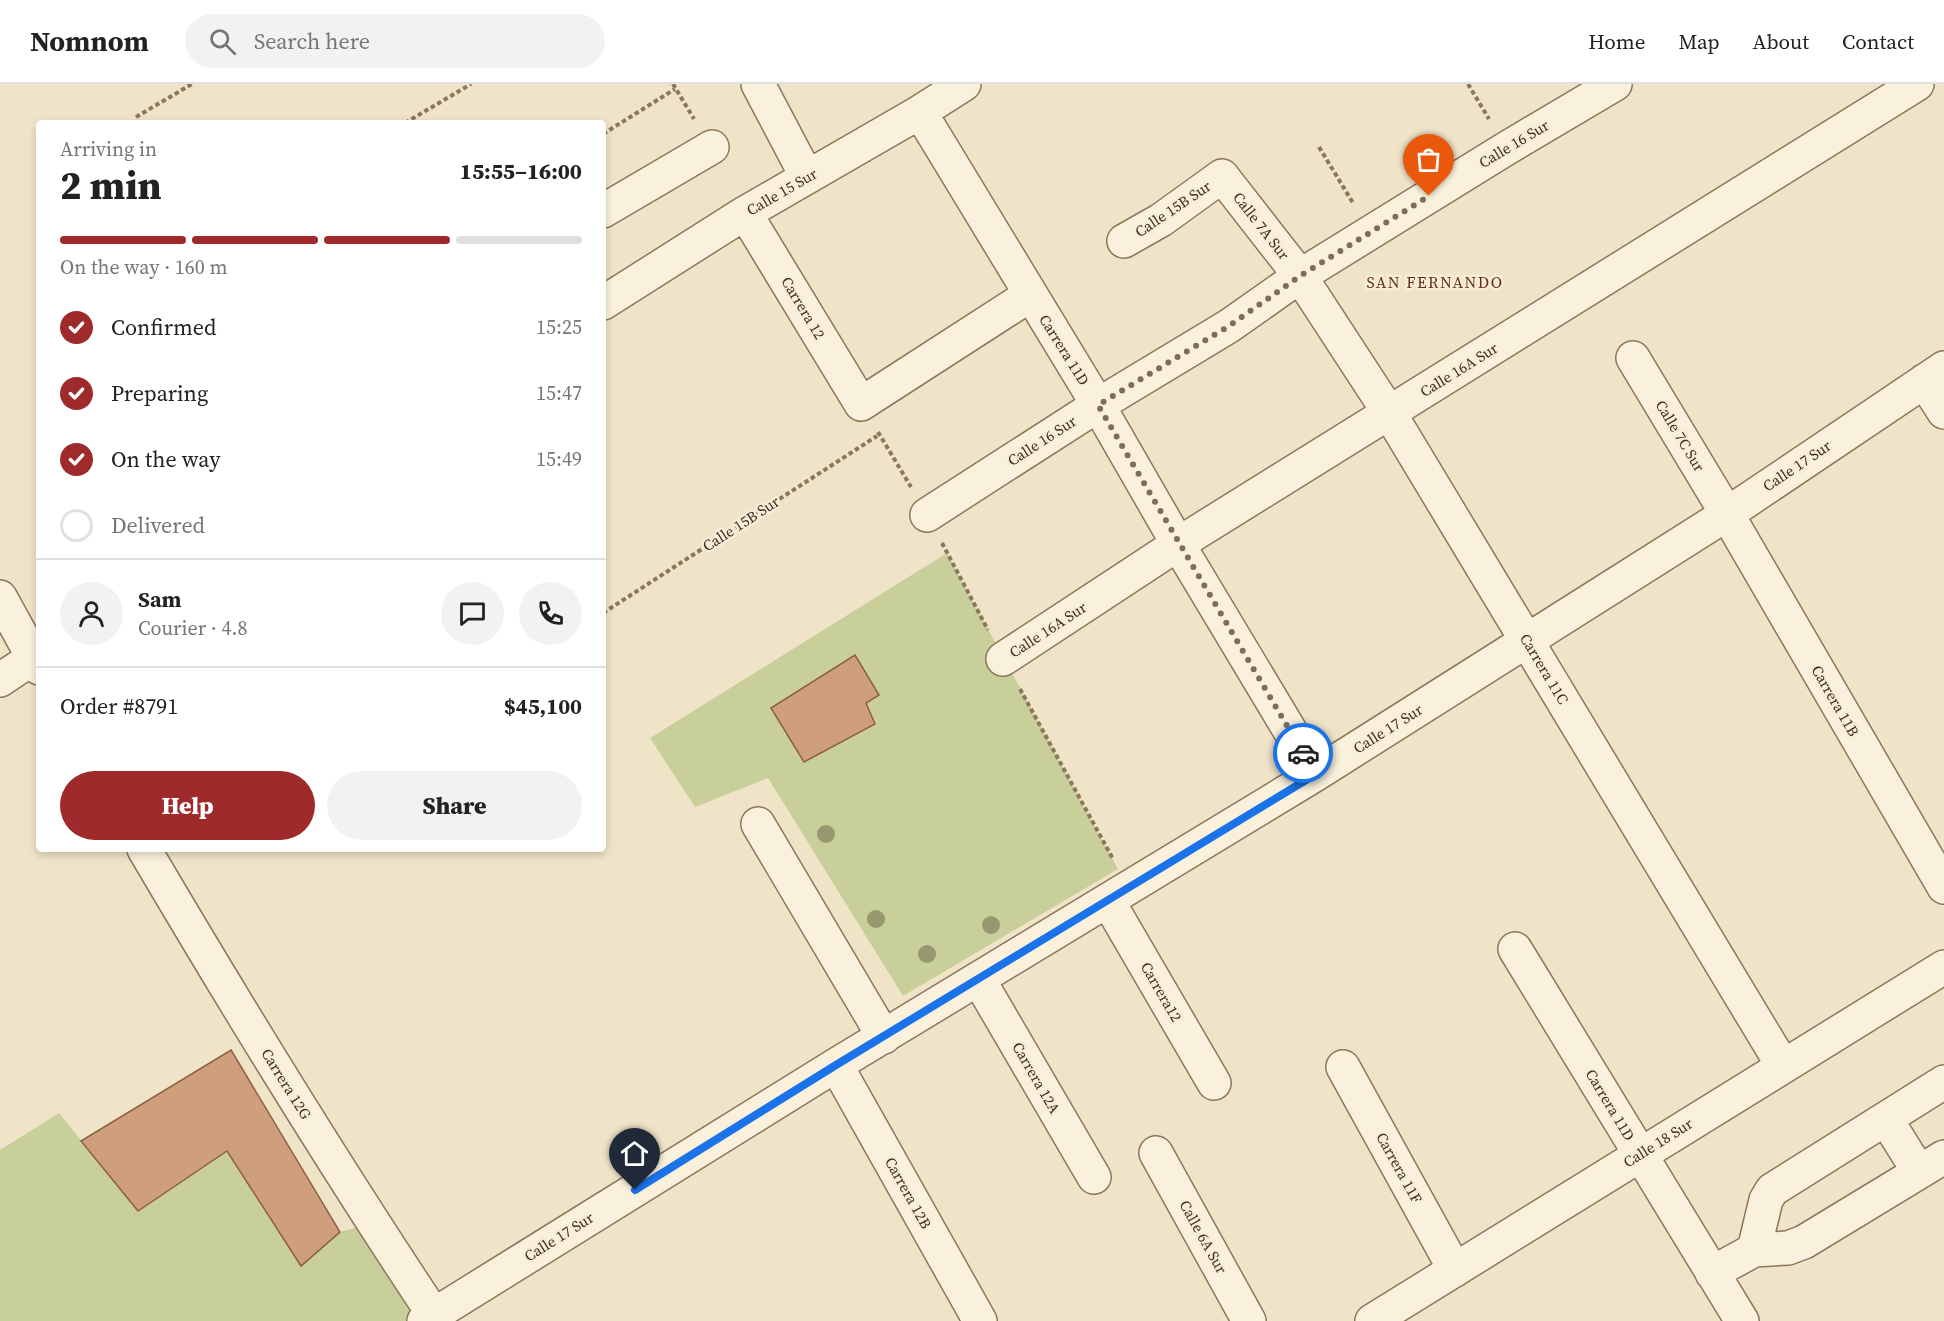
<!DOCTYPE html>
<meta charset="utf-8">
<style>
:root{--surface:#fff;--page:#f2f2f2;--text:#222;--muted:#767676;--line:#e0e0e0;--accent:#9e2a2b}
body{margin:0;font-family:"Source Serif 4",serif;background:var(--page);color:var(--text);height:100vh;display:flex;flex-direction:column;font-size:22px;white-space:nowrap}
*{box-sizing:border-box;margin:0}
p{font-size:20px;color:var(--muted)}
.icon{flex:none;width:33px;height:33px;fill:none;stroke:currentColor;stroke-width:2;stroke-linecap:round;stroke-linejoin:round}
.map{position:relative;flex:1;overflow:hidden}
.details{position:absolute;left:36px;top:36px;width:570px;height:732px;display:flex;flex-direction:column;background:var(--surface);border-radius:6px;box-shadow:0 3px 9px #0003}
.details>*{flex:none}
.pin{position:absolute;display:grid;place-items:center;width:51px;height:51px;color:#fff;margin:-62px -26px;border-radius:50% 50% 50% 0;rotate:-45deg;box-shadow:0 0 6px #0007}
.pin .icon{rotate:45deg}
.courier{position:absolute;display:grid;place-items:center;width:60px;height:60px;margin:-30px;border:4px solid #1a73e8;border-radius:50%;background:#fff;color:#222;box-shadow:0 2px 8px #0007}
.overview em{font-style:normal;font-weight:800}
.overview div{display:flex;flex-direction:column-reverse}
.overview{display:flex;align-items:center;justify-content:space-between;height:102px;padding:0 24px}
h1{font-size:39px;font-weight:800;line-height:45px}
.bar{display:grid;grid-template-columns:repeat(4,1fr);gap:9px 6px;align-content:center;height:72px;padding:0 24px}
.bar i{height:8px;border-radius:4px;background:var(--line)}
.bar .current{background:var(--accent)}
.bar p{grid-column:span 4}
.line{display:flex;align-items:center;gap:15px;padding:0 24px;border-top:2px solid var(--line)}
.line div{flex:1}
.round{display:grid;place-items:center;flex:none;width:63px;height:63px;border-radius:32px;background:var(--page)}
ol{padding:0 24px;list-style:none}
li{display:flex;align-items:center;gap:18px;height:66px}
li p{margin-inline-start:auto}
li .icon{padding:6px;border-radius:50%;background:var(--accent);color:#fff;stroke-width:4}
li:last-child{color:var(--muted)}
li i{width:33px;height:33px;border:3px solid var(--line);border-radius:50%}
.cta{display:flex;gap:12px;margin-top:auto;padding:12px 24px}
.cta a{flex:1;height:69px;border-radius:36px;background:var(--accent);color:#fff;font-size:24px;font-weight:800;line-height:69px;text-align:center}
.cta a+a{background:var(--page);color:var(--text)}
header{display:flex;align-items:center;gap:36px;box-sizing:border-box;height:84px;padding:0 30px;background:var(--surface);border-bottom:2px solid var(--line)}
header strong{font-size:28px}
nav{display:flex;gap:33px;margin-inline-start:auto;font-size:21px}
.search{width:420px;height:54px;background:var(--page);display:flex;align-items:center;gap:15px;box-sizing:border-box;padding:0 21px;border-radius:33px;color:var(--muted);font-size:22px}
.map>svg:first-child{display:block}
.green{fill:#c9cf9b}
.building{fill:#cf9f7d;stroke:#8d5f41;stroke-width:1.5}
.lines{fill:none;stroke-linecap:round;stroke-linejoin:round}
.minor-casing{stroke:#8d765c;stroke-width:36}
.path{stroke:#8d765c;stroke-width:4;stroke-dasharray:4.5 3;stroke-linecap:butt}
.minor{stroke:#faf1dc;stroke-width:33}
.tree{fill:#96986f}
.done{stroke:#7c6e5b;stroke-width:6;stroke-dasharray:0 10.8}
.route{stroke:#1a73e8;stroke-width:8}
.labels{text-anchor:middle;stroke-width:5;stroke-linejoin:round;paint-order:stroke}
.street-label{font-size:15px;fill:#3d2e20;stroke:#f7eed8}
.neighbourhood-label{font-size:16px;letter-spacing:1.5px;fill:#6b2e1e;stroke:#f7eed8}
</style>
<header>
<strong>Nomnom</strong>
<div class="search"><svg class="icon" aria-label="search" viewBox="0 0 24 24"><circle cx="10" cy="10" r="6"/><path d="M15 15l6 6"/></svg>Search here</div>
<nav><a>Home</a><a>Map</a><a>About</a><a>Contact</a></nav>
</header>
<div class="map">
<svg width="1944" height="1237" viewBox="0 0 1944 1237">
<rect width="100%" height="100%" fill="#f0e4c8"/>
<!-- green -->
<path class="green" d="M947 469 1118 785 903 912 768 694 695 723 650 654Z
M59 1029 138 1127 227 1067 301 1182 340 1148 371 1139 424 1237H0V1066Z"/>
<!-- building -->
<path class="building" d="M855 571 879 611 866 619 875 640 804 678 771 624Z
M231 966 340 1148 301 1182 227 1067 138 1127 81 1057Z"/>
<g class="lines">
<!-- minor casing -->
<g class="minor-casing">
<path id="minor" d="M758 0 807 93
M920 28 1098 321 1178 460 1316 690
M603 127 712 63
M745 129 861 320 1030 211
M1124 157 1161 136 1222 92 1300 192 1390 330 1783 982
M603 219 745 129 920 28 964 0
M1633 274 1727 430 1944 803
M1924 297 1944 328
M927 431 1098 321 1229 242 1300 192 1507 64 1615 0
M0 513 39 584
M1003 575 1178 460 1917 0
M0 596 39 570
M758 740 884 953
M144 765C237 923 333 1079 434 1231
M1108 817 1214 999
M1515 865 1742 1237
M979 896 1094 1093
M836 981 980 1237
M1343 983 1455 1186
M1886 1035 1919 1088
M1156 1069 1249 1237
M1754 1166 1766 1116 1772 1106 1944 998
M1712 1189 1754 1166 1788 1164 1804 1158 1944 1073
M424 1237 836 981 1316 690 1727 430 1944 284
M1372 1237 1944 883"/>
</g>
<!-- path -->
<path class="path" d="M673 0 694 35
M1468 0 1489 35
M136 33 192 0
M405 39 471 0
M603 50 675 5
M1319 63 1353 119
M878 348 911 403
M942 459 988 546
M603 529 877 352
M1020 605 1113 775"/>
<!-- minor -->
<use href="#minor" class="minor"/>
</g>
<!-- trees -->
<g class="tree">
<circle cx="826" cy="750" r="9"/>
<circle cx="876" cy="835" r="9"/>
<circle cx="991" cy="841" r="9"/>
<circle cx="927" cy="870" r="9"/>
</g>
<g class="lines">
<!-- done -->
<path class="done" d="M1303 669 1098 321 1229 242 1300 192 1429 112"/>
<!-- route -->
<path class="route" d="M635 1106 836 981 1316 690 1303 669"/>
</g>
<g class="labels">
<!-- street labels -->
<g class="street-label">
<text transform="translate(1514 60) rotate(-31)" y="5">Calle 16 Sur</text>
<text transform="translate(782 108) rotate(-30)" y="5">Calle 15 Sur</text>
<text transform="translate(1173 125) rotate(-34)" y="5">Calle 15B Sur</text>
<text transform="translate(1261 142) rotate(52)" y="5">Calle 7A Sur</text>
<text transform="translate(803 224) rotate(59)" y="5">Carrera 12</text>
<text transform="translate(1064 266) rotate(58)" y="5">Carrera 11D</text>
<text transform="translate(1459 286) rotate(-32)" y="5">Calle 16A Sur</text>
<text transform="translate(1680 352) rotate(59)" y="5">Calle 7C Sur</text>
<text transform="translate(1042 357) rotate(-33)" y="5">Calle 16 Sur</text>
<text transform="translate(1797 382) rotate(-34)" y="5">Calle 17 Sur</text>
<text transform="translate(741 440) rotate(-33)" y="5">Calle 15B Sur</text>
<text transform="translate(1048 546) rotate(-33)" y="5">Calle 16A Sur</text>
<text transform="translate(1544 585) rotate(59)" y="5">Carrera 11C</text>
<text transform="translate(1835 617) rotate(60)" y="5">Carrera 11B</text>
<text transform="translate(1388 645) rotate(-32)" y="5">Calle 17 Sur</text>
<text transform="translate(1161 908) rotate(60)" y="5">Carrera12</text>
<text transform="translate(1036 994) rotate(60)" y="5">Carrera 12A</text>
<text transform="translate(286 1000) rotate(58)" y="5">Carrera 12G</text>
<text transform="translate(1610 1021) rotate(59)" y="5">Carrera 11D</text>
<text transform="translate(1658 1059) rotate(-32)" y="5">Calle 18 Sur</text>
<text transform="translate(1399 1084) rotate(61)" y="5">Carrera 11F</text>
<text transform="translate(908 1109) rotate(61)" y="5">Carrera 12B</text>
<text transform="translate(559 1153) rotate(-32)" y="5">Calle 17 Sur</text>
<text transform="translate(1203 1153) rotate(61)" y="5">Calle 6A Sur</text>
</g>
<!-- neighbourhood labels -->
<g class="neighbourhood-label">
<text x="1435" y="204">SAN FERNANDO</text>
</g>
</g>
</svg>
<div class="pin" style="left:1429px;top:112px;background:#ea580c"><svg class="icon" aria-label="bag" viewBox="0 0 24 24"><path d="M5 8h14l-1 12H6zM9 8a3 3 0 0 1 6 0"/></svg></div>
<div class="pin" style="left:635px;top:1106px;background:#1f2937"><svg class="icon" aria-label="home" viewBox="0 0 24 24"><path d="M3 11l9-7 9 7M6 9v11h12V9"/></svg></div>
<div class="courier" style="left:1303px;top:669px"><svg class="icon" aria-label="car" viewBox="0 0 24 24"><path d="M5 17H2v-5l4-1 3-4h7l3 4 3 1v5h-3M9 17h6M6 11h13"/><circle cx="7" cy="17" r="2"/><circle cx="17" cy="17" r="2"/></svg></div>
<section class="details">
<div class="overview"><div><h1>2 min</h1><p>Arriving in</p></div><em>15:55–16:00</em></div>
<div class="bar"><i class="current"></i><i class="current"></i><i class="current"></i><i></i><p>On the way · 160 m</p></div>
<ol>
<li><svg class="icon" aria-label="check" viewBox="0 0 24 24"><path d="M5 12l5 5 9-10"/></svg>Confirmed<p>15:25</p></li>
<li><svg class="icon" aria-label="check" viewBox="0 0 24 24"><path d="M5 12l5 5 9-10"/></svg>Preparing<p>15:47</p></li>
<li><svg class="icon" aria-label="check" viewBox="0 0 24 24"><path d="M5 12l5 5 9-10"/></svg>On the way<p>15:49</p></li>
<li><i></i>Delivered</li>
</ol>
<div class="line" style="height:108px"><a class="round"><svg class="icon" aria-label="person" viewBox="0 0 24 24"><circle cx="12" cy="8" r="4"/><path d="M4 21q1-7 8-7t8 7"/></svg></a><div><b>Sam</b><p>Courier · 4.8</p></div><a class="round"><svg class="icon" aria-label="chat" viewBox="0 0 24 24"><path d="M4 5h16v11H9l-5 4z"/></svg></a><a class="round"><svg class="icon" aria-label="phone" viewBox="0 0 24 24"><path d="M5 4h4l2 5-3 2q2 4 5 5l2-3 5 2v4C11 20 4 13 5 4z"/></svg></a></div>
<div class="line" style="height:78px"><div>Order #8791</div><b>$45,100</b></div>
<div class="cta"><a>Help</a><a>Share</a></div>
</section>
</div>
